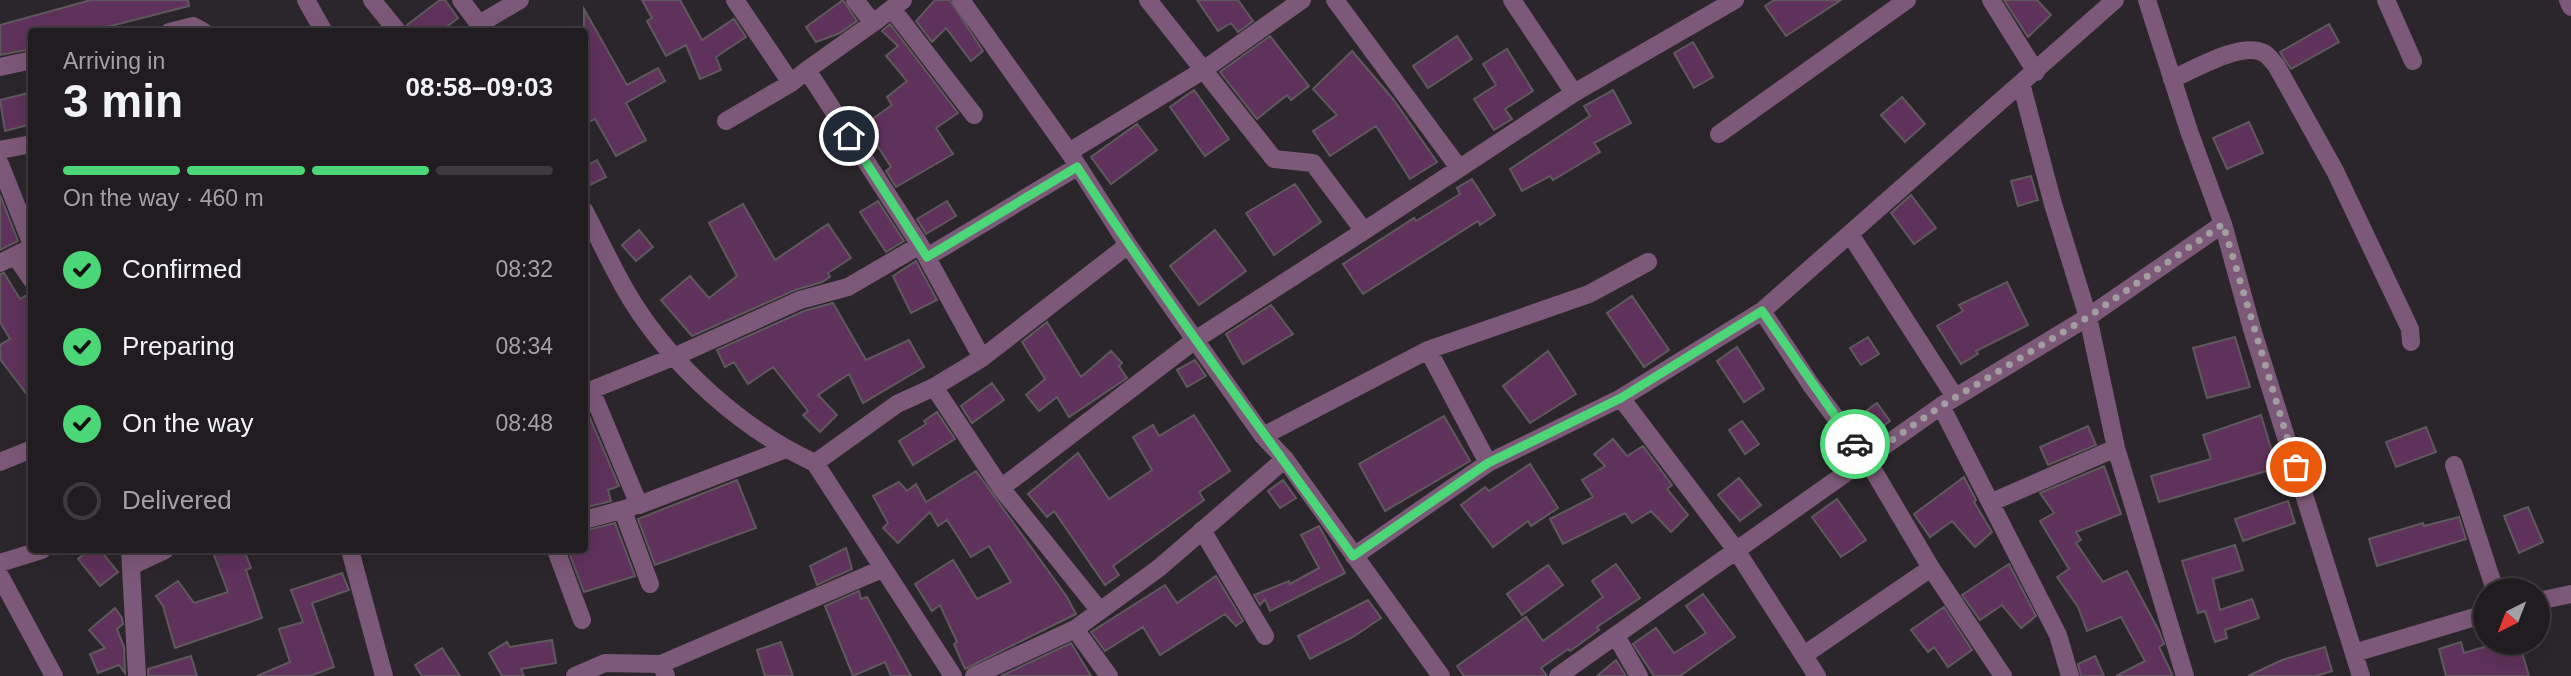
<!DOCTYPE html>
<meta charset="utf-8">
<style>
:root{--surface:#201c20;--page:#282529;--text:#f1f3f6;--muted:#a2a1a5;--line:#3d3a3e;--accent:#4bd677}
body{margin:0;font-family:Helvetica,sans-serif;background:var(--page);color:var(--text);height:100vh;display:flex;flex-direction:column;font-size:26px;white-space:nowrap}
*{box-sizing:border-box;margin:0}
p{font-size:23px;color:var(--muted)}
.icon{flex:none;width:38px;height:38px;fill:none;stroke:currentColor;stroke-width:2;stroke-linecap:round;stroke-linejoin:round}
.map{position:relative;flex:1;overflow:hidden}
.sheet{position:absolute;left:28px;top:28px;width:560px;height:525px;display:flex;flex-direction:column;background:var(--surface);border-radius:7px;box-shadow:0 7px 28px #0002,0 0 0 2px var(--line)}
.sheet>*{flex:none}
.needle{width:46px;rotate:222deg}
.tools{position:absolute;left:2473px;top:578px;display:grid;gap:14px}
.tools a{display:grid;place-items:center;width:77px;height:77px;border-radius:50%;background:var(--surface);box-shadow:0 7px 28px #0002,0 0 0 2px var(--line);font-size:35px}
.pin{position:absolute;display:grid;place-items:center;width:60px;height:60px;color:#fff;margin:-30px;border:4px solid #fff;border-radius:50%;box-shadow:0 2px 7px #0007}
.courier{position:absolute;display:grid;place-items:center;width:70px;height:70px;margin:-35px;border:5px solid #4bd677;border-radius:50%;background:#fff;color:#222;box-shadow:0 2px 9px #0007}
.summary em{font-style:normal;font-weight:700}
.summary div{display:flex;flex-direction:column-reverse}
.summary{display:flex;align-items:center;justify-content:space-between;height:119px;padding:0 35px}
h1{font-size:46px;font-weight:700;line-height:52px}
.bar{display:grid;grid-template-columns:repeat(4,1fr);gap:10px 7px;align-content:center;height:84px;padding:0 35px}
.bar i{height:9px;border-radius:5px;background:var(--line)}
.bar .on{background:var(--accent)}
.bar p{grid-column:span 4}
ol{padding:0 35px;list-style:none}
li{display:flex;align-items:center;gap:21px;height:77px}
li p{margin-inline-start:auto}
li .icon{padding:7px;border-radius:50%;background:var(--accent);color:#111;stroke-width:4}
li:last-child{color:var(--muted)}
li i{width:38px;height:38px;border:4px solid var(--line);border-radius:50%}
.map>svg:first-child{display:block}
.building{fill:#5f325b;stroke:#5f595e;stroke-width:2}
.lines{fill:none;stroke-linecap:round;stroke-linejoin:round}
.street{stroke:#7d5979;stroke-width:18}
.done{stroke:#a19da1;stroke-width:7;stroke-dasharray:0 12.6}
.route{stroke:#4bd677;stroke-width:9}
</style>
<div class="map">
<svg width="2571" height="676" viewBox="0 0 2571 676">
<rect width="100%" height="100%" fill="#2b262b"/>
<!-- building -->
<path class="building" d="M91 0H188L189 6 91 31 32 32V49L0 55V25Z
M440 0H445L458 18 440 32H409L407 25Z
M642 0H680L702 40 734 19 746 37 716 57 721 70 700 79 686 45 666 56 647 21 652 18Z
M843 0 857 21 840 33 816 42 806 27Z
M935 0H950L983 51 971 61 946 28 932 42 916 21Z
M1197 0H1238L1253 21 1238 32 1231 23 1218 31Z
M1774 0H1841L1786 36 1765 6Z
M2004 0H2037L2051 15 2028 37Z
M584 9 627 85 658 68 665 81 626 103 646 140 616 156 595 119 584 124Z
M890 24 958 113 936 128 953 154 896 187 886 171 891 167 864 125 892 105 887 97 907 81 886 56 898 46 882 31Z
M2329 24 2339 42 2291 69 2280 52Z
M1270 36 1309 86 1291 100 1287 95 1257 119 1220 72Z
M1457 36 1472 59 1428 88 1413 66Z
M1693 42 1713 77 1694 88 1674 53Z
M1507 49 1533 91 1505 109 1512 119 1494 130 1474 99 1496 85 1483 64Z
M1352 51 1394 100 1437 162 1410 179 1376 126 1330 156 1313 131 1337 115 1313 89Z
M1194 90 1229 139 1205 156 1170 107Z
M1613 90 1631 123 1594 143 1600 152 1553 180 1550 176 1522 191 1510 169 1590 116 1584 106Z
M32 92V124L5 131 0 100Z
M1902 97 1925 124 1905 142 1881 115Z
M2249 122 2263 153 2227 169 2213 138Z
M1137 124 1157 150 1111 184 1091 157Z
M597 160 606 177 584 188V167Z
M2031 176 2038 200 2018 206 2011 181Z
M1472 179 1495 215 1480 225 1478 221 1363 294 1343 264 1414 218 1416 221 1460 194 1457 188Z
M1295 184 1321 222 1274 255 1246 213Z
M0 195 18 241 0 250Z
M1911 195 1936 228 1914 244 1891 213Z
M878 201 904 241 886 252 860 212Z
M947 201 956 216 926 234 917 219Z
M743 204 775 260 828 224 851 258 828 273 830 277 822 282 795 290 692 336 661 300 690 276 709 298 737 276 709 223Z
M639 230 653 247 636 261 622 245Z
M1215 230 1246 271 1199 305 1170 266Z
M916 261 937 300 911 313 893 276Z
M4 273 20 299 32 292V401L0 359V345L10 339 0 322V274Z
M2007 282 2028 325 1976 351 1978 354 1961 364 1937 326 1963 311 1959 305Z
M1632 296 1669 350 1644 367 1607 313Z
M833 303 866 360 909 340 924 367 863 403 849 374 818 395 837 415 820 432 803 415 808 411 773 367 748 384 734 362 725 367 717 350 804 311Z
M1271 305 1293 334 1243 364 1226 334Z
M1047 322 1081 377 1111 351 1122 363 1119 366 1127 378 1069 417 1057 397 1039 411 1026 395 1045 379 1022 342Z
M1868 337 1879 354 1861 365 1850 348Z
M2235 337 2250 387 2207 398 2193 348Z
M1737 347 1764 389 1744 402 1717 361Z
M1548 351 1576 394 1530 423 1503 386Z
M1195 360 1206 376 1187 387 1177 370Z
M992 383 1004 400 972 423 961 406Z
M1877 403 1890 421 1868 437 1855 419Z
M584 404 619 486 608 490 611 501 584 508Z
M937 412 955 439 913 465 899 441 926 424 924 421Z
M1194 415 1230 471 1199 492 1204 500 1113 566 1119 575 1105 585 1054 511 1047 517 1028 494 1078 453 1109 499 1152 470 1133 437 1153 425 1159 436Z
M2261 415 2277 468 2159 502 2151 476 2211 459 2203 435Z
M1444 416 1470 461 1385 511 1359 464Z
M1742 421 1759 444 1745 454 1729 430Z
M2088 426 2096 445 2048 465 2040 447Z
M2426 427 2436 452 2396 467 2386 442Z
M1613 439 1627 456 1643 446 1672 485 1667 489 1688 515 1671 532 1651 511 1632 523 1625 513 1563 544 1550 519 1593 497 1582 480 1605 466 1594 454Z
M1530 464 1558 508 1531 526 1528 521 1493 547 1461 505 1485 487 1489 491Z
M2104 466 2121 514 2076 532 2081 540 2076 543 2103 582 2127 571 2159 631 2164 644 2159 647 2173 676H2116L2145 661 2121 617 2087 631 2078 607 2057 577 2069 569 2040 521 2054 513 2040 493Z
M976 471 1067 597 1076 614 965 669 954 644 957 642 940 605 932 611 915 584 953 560 977 599 1011 582 989 546 971 557 947 520 938 526 930 512 898 543 883 528 888 523 873 496 899 482 907 491 916 484 926 502Z
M1964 477 1976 500 1974 502 1992 532 1975 547 1952 521 1930 537 1914 514Z
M1739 478 1761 505 1740 521 1718 495Z
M737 480 756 528 655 565 638 519Z
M1283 480 1296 498 1280 508 1268 491Z
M1837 499 1866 540 1841 557 1812 517Z
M2288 501 2295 523 2243 541 2235 519Z
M2528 507 2543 542 2519 553 2504 516Z
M2459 517 2466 539 2377 566 2369 539 2423 523 2424 526Z
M615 523 635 576 584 592 568 550H584V531Z
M1319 526 1345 573 1270 611 1265 599 1260 605 1254 595 1289 581 1290 584 1319 568 1301 535Z
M2235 545 2243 570 2213 579 2220 610 2252 599 2259 618 2225 630 2227 638 2215 642 2205 611 2198 613 2182 561Z
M846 548 852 569 817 585 810 566Z
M89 550H100L118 572 100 586 78 559Z
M212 550H244L251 568 246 570 262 618 175 648 163 606 156 596 178 581 194 603 228 592Z
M1616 564 1640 598 1597 627 1599 630 1570 651 1568 649 1541 668 1547 676H1464L1457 666 1526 617 1543 641 1603 597 1592 581Z
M2009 564 2036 616 2021 628 2002 605 1980 620 1962 595Z
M1548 565 1563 585 1522 615 1507 594Z
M342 573 349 590 312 603 334 667 310 676H257L290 662 279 629 303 622 291 590Z
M1216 576 1243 621 1236 626 1225 614 1160 655 1143 627 1105 651 1091 632 1165 585 1177 603Z
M859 591 861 599 867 597 911 676H891L885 662 853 676 825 606Z
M1703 594 1735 637 1680 676H1654L1633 644 1656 628 1674 653 1706 633 1686 606Z
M1368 600 1381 618 1353 637 1310 659 1298 636Z
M1944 607 1972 650 1948 667 1934 647 1928 652 1911 630Z
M115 608 122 618 123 624 117 629 124 647 125 673 119 665 98 673 90 654 105 648 89 630Z
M552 640 556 663 521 669 524 676H502L489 653 507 642 510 647Z
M781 642 793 676H765L757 650Z
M2461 642 2464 653 2491 645 2519 642 2529 676H2446L2439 649Z
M1071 643 1091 676H1001Z
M2325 647 2332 671 2316 676H2248L2282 660Z
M442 648 460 676H422L415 665Z
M191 656 197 676H148V669Z
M2095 656 2104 676H2081L2078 664Z
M1616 660 1626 676H1597Z"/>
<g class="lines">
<!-- street -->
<path class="street" d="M306 0 324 32
M372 0 398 32
M461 0 485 32
M735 0 791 83 807 70 920 245
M855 0 873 23 903 0
M961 0 1069 152 1128 245 1263 436 1285 459 1441 676
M1148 0 1274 159 1313 163 1364 231 1574 93 1735 0
M1335 0 1459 168
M1512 0 1574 93
M1991 0 2036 72
M2115 0 2021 83 2053 204 2088 317 2116 448 2185 676
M2147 0 2189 131 2223 224
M2386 0 2413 61
M2568 0 2571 7
M893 10 974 115
M481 23 520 0
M169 32 193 26 204 32
M0 67 32 60
M807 70 873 23
M2172 79C2194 70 2241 41 2264 53 2268 55 2272 61 2276 65L2335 171 2410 329 2411 342
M726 121 791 83
M1719 134 1907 0
M0 150 32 144
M1069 152 1202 71 1302 0
M0 164 32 245
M584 210C600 240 614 272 632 301 674 368 743 430 815 463L953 676
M1850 234 1955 397
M16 257 32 280
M927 257 1077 167
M0 263 32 247
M1762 311 1811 385 1866 458 1931 568 2003 676
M1428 350 1488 463
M591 390 639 505 786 449
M584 393 676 356 800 300 848 287 920 245 982 358
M1621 398 1736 550 1817 676
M1941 406 2058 635 2070 676
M1263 436 1428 350 1589 294 1648 262
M0 462 32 449
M815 463 897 404 934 387
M2454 465 2495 590
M1001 488 1195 340 1364 231
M1992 502 2116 448
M623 511 650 584
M584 520 632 507
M1202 530 1265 636
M130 550 137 676
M350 550 384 676
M556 550 582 620
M1354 556 1488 463 1621 398 1762 311 2021 83
M0 563 42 550
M133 565 165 550
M0 576 54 676
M2538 601 2571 594
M1100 611 1001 488 934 387 982 358 1128 245
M1616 636 1639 676
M2354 653 2485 614
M1804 655 1931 568
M661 664 882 569
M575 676 605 663 661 664 666 676
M974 676 1075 629
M1109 676 1075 629 1159 568 1285 459
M1558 676 1941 406 2088 317 2223 224 2252 329 2361 676"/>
</g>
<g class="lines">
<!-- done -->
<path class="done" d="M1855 444 1866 458 1941 406 2088 317 2223 224 2296 467"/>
<!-- route -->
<path class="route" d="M849 136 927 257 1077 167C1165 301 1260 428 1353 556L1488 463 1621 398 1762 311 1855 444"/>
</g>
</svg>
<div class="tools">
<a><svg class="needle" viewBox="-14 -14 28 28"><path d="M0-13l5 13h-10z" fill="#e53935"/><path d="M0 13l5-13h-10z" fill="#a2a1a5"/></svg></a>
</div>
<div class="pin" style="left:2296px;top:467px;background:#ea580c"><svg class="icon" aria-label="bag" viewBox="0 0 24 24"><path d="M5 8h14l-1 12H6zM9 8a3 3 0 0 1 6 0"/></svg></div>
<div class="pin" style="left:849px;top:136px;background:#1f2937"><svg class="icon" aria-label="home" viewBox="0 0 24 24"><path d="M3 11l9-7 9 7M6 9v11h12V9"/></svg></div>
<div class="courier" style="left:1855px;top:444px"><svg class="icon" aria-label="car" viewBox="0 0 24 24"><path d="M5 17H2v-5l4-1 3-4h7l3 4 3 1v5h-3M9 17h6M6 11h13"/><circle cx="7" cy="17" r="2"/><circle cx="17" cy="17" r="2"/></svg></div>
<section class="sheet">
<div class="summary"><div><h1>3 min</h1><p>Arriving in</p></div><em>08:58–09:03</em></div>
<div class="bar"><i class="on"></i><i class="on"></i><i class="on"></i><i></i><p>On the way · 460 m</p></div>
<ol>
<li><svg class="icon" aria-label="check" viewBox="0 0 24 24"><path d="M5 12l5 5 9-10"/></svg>Confirmed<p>08:32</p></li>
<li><svg class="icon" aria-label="check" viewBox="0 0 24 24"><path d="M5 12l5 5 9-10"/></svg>Preparing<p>08:34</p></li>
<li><svg class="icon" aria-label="check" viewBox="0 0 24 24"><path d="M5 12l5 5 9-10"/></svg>On the way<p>08:48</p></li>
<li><i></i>Delivered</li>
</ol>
</section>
</div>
